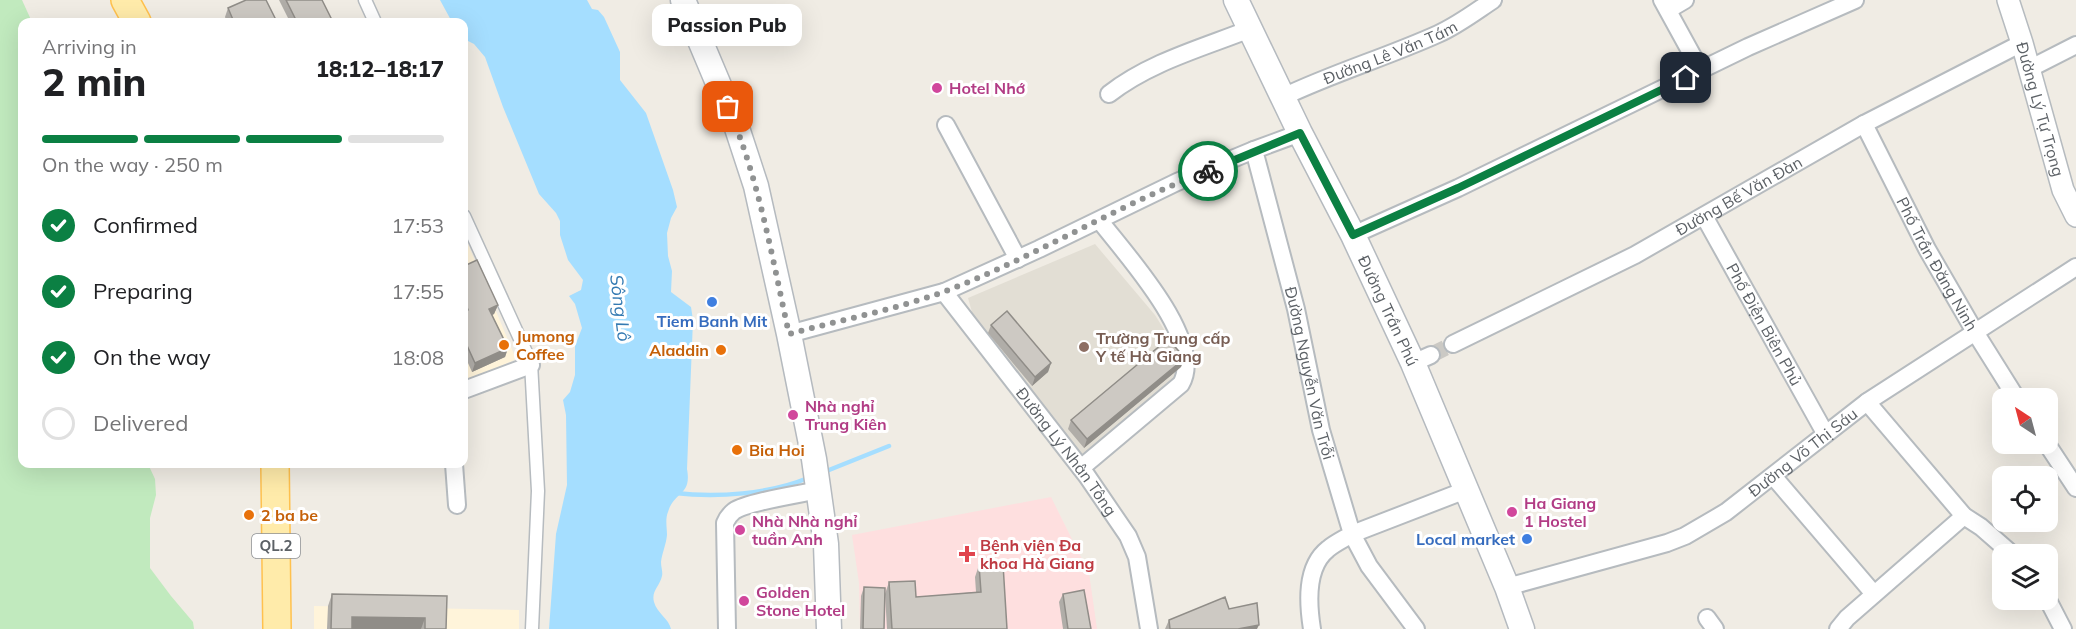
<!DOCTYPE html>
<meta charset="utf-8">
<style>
:root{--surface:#fff;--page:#f2f2f2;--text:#202124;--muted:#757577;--line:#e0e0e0;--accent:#0b8043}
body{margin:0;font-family:Mulish,sans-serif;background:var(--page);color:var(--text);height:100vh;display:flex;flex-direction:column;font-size:22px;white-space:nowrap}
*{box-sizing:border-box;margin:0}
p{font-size:20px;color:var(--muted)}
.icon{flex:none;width:33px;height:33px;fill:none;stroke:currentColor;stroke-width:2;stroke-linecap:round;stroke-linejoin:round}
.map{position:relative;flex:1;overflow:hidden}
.details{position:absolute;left:18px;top:18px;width:450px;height:450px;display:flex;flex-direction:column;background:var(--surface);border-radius:12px;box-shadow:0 6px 24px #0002}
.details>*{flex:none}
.needle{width:39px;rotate:324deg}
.buttons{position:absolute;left:1992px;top:388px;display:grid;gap:12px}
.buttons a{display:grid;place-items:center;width:66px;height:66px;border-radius:12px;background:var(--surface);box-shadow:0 6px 24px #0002;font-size:30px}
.pin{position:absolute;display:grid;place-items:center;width:51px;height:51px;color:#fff;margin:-26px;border-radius:12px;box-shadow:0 3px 9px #0006}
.courier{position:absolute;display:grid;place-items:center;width:60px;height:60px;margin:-30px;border:4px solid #0b8043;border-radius:50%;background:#fff;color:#222;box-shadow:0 2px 8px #0007}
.bubble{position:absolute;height:42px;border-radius:12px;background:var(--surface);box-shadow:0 6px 24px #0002;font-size:20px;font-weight:800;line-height:42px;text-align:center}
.head em{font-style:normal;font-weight:800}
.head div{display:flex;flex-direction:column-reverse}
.head{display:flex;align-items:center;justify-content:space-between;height:102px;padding:0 24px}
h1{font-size:39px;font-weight:800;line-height:45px}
.bar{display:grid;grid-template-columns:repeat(4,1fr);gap:9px 6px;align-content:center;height:72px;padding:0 24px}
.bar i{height:8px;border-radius:4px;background:var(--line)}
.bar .on{background:var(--accent)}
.bar p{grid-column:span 4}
ol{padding:0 24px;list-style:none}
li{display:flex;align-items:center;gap:18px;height:66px}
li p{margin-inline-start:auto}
li .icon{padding:6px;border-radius:50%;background:var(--accent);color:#fff;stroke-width:4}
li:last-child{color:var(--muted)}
li i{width:33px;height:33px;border:3px solid var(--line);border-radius:50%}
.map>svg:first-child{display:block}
.commercial{fill:#fff4da}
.education{fill:#e2ded4}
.medical{fill:#fedfdf}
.green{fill:#c1eabe}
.water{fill:#a5deff}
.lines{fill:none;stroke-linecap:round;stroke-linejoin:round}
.stream{stroke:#a5deff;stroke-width:4.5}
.minor-tunnel{stroke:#cbc9c4;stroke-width:16;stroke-dasharray:16 8;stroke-linecap:butt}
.pedestrian-casing{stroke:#b6bbbf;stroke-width:15}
.minor-casing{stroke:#b6bbbf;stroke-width:20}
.tertiary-casing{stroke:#b6bbbf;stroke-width:24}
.secondary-casing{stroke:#b5babf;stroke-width:27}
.primary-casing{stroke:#ffc14e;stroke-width:30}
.pedestrian{stroke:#fff;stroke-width:12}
.minor{stroke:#fff;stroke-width:16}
.tertiary{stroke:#fff;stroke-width:21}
.secondary{stroke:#fff;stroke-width:24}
.primary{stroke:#ffebaa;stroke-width:27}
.wall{fill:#b0ada8}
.shaded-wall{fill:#908d88}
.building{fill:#cdc9c3;stroke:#908d88;stroke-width:1.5}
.done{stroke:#909292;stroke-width:6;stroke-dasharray:0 10.8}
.route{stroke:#0b8043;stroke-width:8}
.hotel-dot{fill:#d1479c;stroke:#fff;stroke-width:2}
.shop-dot{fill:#3f7fe0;stroke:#fff;stroke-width:2}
.food-dot{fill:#e8710a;stroke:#fff;stroke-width:2}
.education-dot{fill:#8d6e63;stroke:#fff;stroke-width:2}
.health-dot{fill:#e0444e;stroke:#fff;stroke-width:2}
.labels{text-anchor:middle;stroke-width:6;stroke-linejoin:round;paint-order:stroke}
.shield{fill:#fff;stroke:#8d9094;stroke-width:1.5}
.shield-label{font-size:15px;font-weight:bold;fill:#5c6166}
.street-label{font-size:16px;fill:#5c6166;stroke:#fff}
.hotel-label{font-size:16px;font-weight:bold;fill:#b23c85;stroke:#fff;text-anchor:start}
.shop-label{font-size:16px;font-weight:bold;fill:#366cbe;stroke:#fff}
.food-label{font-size:16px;font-weight:bold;fill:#c56008;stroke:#fff;text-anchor:start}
.education-label{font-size:16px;font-weight:bold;fill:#785e54;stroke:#fff;text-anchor:start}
.health-label{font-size:16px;font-weight:bold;fill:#be3a42;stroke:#fff;text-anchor:start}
.water-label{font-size:18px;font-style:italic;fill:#347ab2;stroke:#fff}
</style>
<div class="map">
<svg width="2076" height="629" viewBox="0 0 2076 629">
<rect width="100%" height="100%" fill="#f0ece4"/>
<!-- commercial -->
<path class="commercial" d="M464 235 516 359 464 383Z
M314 606 519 610V629H314Z"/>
<!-- education -->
<path class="education" d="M1095 244 1155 315 1183 360 1182 373 1081 458 977 330 968 298Z"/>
<!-- medical -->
<path class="medical" d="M1051 497 1089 573 1097 629H860L859 583 852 535Z"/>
<!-- green -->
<path class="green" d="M0 0H22L32 22H22V464H148L155 479 156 495 150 518V568L171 596 193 622 194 629H0Z"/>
<!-- water -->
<path class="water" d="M440 0H587L592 9 598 10 604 17 620 52V80L646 113 673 190 677 207 671 218 667 233 668 256 672 271 671 292 691 307 693 320 687 469C692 496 674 491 668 512 665 519 667 528 667 535 666 545 662 553 661 562 661 567 663 572 662 576 660 586 651 591 654 602 657 613 669 619 671 629H549L556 534 567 485 566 415 563 400 570 392 575 375V346L582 328 575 304 569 296 581 290 583 280 568 260 560 235V221L556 213 539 194 503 107 485 57 474 44 464 39V22H452Z"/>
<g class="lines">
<!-- stream -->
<path class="stream" d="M824 472 889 446
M675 493C717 498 769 494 808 478"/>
<!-- minor-tunnel -->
<path class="minor-tunnel" d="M1431 355 1453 344"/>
<!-- pedestrian casing -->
<g class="pedestrian-casing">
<path id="pedestrian" d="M365 0 375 22
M464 216 531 363 538 491 532 629"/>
</g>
<!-- minor casing -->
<g class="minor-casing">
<g id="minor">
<path d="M1662 0 1701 71"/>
<path d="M1668 10 1685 0"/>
<path d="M2029 69 2076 45"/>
<path d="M1109 94C1150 62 1202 48 1250 29"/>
<path id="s1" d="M1283 97C1333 73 1387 57 1438 34 1458 25 1475 12 1493 0"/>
<path id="s2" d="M1864 124 1927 249 1975 332 2017 399"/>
<path d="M946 125 1018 259"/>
<path id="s3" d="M1300 133 1254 150 1296 309 1321 430 1352 534C1344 539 1335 543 1328 549 1305 567 1308 604 1312 629"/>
<path id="s4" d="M1704 216 1825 433"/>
<path d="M1353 235 1458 188 1748 47 1855 0"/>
<path id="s5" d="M944 292 1087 476 1128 536 1137 557 1149 629"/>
<path d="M789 334 944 292 1039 249 1177 182 1254 150"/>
<path id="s6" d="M1453 344 1635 255 1864 124 2022 43"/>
<path d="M1413 363 1431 355"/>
<path d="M464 390 531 365"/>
<path d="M1867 402 1964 516 1981 527 2013 555"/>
<path d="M2047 444 2076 488"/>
<path d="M454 464 457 505"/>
<path d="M1081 468 1181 384C1206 341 1126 255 1100 221"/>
<path d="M1773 476 1874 594"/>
<path id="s7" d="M1507 587 1667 543 1685 536 1726 512 1867 402 2076 267"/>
<path d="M2048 600 2063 629"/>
<path d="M1707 618 1715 629"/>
<path d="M727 629 725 523C727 518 729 515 734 511 747 502 800 494 819 490"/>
<path d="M1416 629 1369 566 1352 534 1466 490"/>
<path d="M1838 629 1847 618 1964 516"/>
</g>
</g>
<!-- tertiary casing -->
<g class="tertiary-casing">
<g id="tertiary">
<path id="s8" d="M2008 0 2022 43 2063 190 2076 216"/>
</g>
</g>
<!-- secondary casing -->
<g class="secondary-casing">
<g id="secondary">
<path d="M683 0 737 128 756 186 789 334 814 459 826 544 829 629"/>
<path id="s9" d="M1236 0 1300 133 1353 235 1413 363 1507 587 1522 629"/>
</g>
</g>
<!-- primary casing -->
<g class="primary-casing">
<path id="primary" d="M125 0 137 22
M275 464 277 629"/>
</g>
<!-- pedestrian -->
<use href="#pedestrian" class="pedestrian"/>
<!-- minor -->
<use href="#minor" class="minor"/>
<!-- tertiary -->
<use href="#tertiary" class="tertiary"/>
<!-- secondary -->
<use href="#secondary" class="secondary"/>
<!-- primary -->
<use href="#primary" class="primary"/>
</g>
<!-- wall -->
<path class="wall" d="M279 0H322L333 22H290Z
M228 8 277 22H227L225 17Z
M464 266 498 305 494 314 492 315 508 348 505 357 472 372 464 354Z
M991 325 1051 363 1048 372 1032 386 988 333Z
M1181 367 1084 448 1068 429 1071 420Z
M979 565 1006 629H887L885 594 889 582 916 597 976 592 975 577Z
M864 587 884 629H860L861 596Z
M332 594 447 596 446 629H327L328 606Z
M1063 594 1091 629H1063L1059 602Z
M1229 609 1257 629H1165L1169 620Z"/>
<!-- shaded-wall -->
<path class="shaded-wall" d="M498 305 494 314 486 318 489 309Z
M508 348 505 357 472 372 475 363Z
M1185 358 1181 367 1084 448 1087 439Z
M1051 363 1048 372 1032 386 1035 377Z
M352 617 425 618 421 629H348Z
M1259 625 1257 629H1238Z"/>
<!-- building -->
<path class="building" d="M246 0H266L277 22H234L228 8Z
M286 0H322L333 22H297Z
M477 260 498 305 489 309 508 348 475 363 464 339V312L468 310 464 299V266Z
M1007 311 1051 363 1035 377 991 325Z
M1168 339 1185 358 1087 439 1071 420Z
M1003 564 1007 629H892L889 582 915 581 916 597 981 592 979 565Z
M864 587 885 588 884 629H863Z
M1084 590 1091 629H1068L1063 594Z
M332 594 447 596 446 629H425V618L352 617V629H331Z
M1225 597 1229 609 1257 603 1259 625 1238 629H1170L1169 620Z"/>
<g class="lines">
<!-- done -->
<path class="done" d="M728 107C759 179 772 257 789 334 840 320 894 310 943 292 1034 258 1117 205 1208 171"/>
<!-- route -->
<path class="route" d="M1208 171 1300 133 1353 235 1458 188 1686 78"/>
</g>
<!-- markers -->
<g class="hotel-dot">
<circle cx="937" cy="88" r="6"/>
<circle cx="793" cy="415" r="6"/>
<circle cx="1512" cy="512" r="6"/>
<circle cx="740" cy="530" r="6"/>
<circle cx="744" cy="601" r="6"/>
</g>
<g class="shop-dot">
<circle cx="712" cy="302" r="6"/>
<circle cx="1527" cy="539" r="6"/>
</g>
<g class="food-dot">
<circle cx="504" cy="345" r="6"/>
<circle cx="721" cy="350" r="6"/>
<circle cx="737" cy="450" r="6"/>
<circle cx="249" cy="515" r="6"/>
</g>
<circle class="education-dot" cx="1084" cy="347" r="6"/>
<path class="health-dot" d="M964 545h6v6h6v6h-6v6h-6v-6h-6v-6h6z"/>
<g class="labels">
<!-- shield labels -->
<rect class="shield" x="252" y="534" width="48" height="24" rx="4.5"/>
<g class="shield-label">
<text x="276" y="551">QL.2</text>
</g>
<!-- street labels -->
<g class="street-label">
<text dy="6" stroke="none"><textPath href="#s1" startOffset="116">Đường Lê Văn Tám</textPath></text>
<text dy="6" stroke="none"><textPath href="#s8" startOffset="114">Đường Lý Tự Trọng</textPath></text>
<text dy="6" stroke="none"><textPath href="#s6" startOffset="322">Đường Bế Văn Đàn</textPath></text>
<text dy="6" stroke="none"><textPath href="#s2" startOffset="158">Phố Trần Đăng Ninh</textPath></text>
<text dy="6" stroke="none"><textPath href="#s9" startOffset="346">Đường Trần Phú</textPath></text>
<text dy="6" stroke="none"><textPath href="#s4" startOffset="124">Phố Điện Biên Phủ</textPath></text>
<text dy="6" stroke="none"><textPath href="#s3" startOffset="279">Đường Nguyễn Văn Trỗi</textPath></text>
<text dy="6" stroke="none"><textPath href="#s5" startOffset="201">Đường Lý Nhân Tông</textPath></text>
<text dy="6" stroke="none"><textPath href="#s7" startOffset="330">Đường Võ Thị Sáu</textPath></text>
</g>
<!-- hotel labels -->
<g class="hotel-label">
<text x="949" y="94">Hotel Nhớ</text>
<text x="805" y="412">Nhà nghỉ<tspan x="805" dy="18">Trung Kiên</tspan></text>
<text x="1524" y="509">Ha Giang<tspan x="1524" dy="18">1 Hostel</tspan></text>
<text x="752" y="527">Nhà Nhà nghỉ<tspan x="752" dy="18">tuần Anh</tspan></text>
<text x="756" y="598">Golden<tspan x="756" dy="18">Stone Hotel</tspan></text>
</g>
<!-- shop labels -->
<g class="shop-label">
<text x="712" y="327">Tiem Banh Mit</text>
<text x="1515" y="545" text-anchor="end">Local market</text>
</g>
<!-- food labels -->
<g class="food-label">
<text x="516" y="342">Jumong<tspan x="516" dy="18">Coffee</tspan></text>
<text x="709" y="356" text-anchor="end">Aladdin</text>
<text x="749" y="456">Bia Hoi</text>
<text x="261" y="521">2 ba be</text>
</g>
<!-- education labels -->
<g class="education-label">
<text x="1096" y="344">Trường Trung cấp<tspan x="1096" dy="18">Y tế Hà Giang</tspan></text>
</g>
<!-- health labels -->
<g class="health-label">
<text x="980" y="551">Bệnh viện Đa<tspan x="980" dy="18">khoa Hà Giang</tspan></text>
</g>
<!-- water labels -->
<g class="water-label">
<text transform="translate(620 308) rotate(83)" y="6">Sông Lô</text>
</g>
</g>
</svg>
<div class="buttons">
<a><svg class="needle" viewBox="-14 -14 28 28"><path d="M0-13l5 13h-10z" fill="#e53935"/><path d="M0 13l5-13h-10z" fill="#757577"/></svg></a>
<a><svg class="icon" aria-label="locate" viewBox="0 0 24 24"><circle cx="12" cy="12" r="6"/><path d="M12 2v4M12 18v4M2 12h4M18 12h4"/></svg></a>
<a><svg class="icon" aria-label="layers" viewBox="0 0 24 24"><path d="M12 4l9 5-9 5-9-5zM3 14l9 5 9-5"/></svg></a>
</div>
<div class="pin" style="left:728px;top:107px;background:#ea580c"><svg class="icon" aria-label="bag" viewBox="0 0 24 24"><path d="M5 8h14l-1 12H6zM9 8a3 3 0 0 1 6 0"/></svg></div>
<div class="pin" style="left:1686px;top:78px;background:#1f2937"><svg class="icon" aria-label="home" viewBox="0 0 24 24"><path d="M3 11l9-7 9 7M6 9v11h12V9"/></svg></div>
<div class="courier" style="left:1208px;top:171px"><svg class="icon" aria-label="bike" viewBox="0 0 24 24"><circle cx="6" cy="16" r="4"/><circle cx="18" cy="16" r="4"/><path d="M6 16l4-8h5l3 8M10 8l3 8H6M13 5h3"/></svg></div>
<div class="bubble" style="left:652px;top:4px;width:150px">Passion Pub</div>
<section class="details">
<div class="head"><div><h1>2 min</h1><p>Arriving in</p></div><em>18:12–18:17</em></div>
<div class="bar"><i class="on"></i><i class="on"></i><i class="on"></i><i></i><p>On the way · 250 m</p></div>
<ol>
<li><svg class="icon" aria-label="check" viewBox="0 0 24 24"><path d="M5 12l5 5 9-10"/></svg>Confirmed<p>17:53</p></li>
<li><svg class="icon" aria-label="check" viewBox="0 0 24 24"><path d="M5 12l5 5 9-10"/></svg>Preparing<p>17:55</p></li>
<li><svg class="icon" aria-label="check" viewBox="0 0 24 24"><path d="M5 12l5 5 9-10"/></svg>On the way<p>18:08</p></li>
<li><i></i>Delivered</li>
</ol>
</section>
</div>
